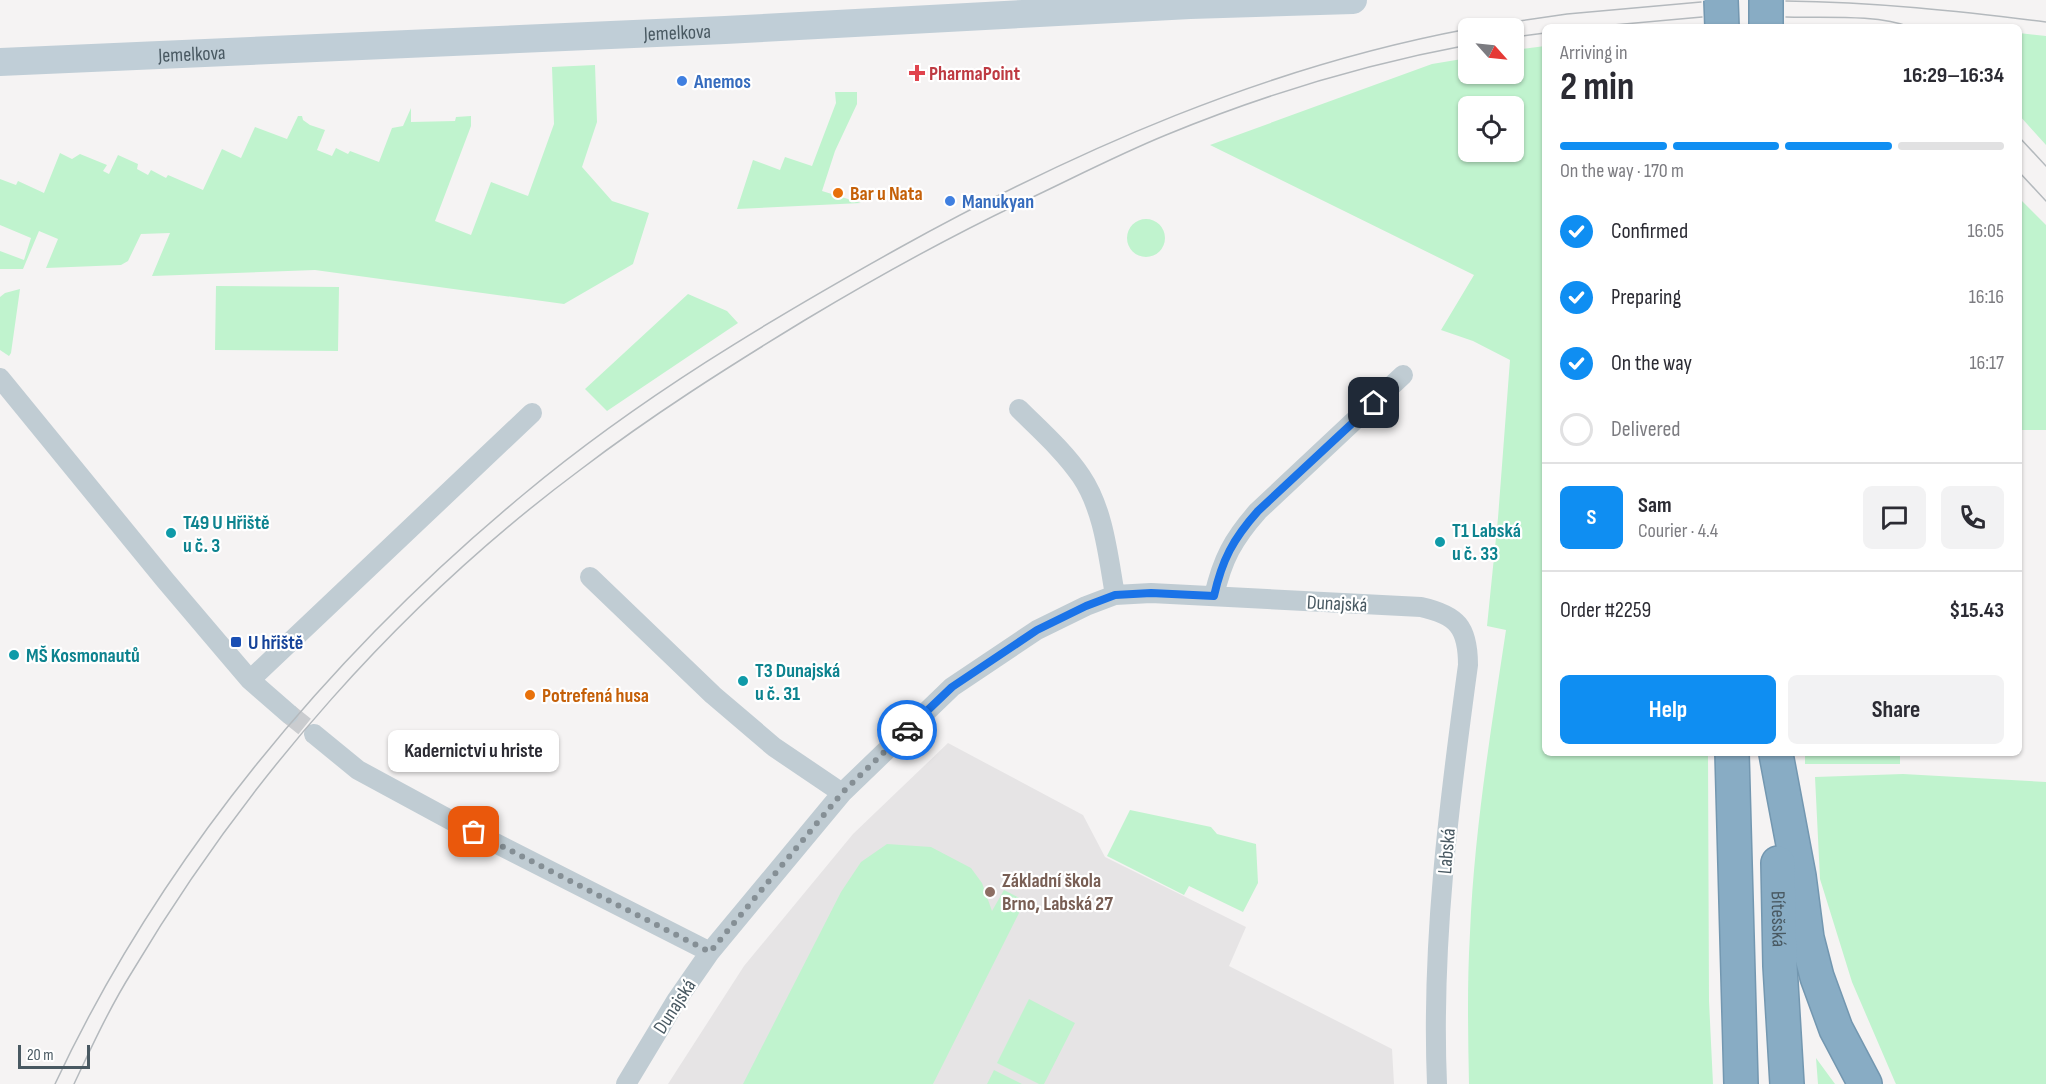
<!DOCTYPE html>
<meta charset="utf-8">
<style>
:root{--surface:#fff;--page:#f2f2f3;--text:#2b2b33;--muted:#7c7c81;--line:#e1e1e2;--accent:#0f8ef2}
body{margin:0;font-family:"Sofia Sans Condensed",sans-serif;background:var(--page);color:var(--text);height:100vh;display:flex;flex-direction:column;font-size:22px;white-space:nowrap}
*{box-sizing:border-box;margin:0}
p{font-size:20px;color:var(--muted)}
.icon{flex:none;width:33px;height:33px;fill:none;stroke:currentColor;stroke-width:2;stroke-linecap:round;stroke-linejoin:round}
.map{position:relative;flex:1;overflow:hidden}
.sheet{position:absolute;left:1542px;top:24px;width:480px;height:732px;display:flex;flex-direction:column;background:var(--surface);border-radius:9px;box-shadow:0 2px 4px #0004}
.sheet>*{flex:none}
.needle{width:39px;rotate:117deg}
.buttons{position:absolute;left:1458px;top:18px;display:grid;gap:12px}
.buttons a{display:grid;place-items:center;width:66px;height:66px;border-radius:9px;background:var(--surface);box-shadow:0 2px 4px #0004;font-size:30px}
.scale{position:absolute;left:18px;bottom:15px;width:72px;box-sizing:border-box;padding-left:6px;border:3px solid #495962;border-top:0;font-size:16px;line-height:21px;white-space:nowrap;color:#495962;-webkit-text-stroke:4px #fff;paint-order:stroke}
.pin{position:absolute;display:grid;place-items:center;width:51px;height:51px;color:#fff;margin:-26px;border-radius:12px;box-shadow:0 3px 9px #0006}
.courier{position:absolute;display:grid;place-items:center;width:60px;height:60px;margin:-30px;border:4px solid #1a73e8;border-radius:50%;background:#fff;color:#222;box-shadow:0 2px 8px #0007}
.bubble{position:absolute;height:42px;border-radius:9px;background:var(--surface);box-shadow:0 2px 4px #0004;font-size:20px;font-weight:700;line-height:42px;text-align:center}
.summary em{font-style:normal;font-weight:700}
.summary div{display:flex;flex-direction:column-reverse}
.summary{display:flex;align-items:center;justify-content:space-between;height:102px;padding:0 18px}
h1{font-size:39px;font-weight:700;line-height:45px}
.bar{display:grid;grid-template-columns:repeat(4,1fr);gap:9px 6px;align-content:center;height:72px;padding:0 18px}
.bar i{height:8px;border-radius:4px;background:var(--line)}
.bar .on{background:var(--accent)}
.bar p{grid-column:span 4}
.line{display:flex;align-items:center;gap:15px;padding:0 18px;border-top:2px solid var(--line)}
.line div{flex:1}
.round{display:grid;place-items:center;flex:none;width:63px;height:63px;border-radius:9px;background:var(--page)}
ol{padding:0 18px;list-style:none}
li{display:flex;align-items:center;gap:18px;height:66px}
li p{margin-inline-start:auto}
li .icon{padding:6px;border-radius:50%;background:var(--accent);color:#fff;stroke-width:4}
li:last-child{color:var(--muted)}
li i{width:33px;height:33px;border:3px solid var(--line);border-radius:50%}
.cta{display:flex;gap:12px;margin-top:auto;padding:12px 18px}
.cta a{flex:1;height:69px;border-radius:9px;background:var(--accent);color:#fff;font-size:24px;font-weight:700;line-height:69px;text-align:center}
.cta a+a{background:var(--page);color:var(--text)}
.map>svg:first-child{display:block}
.education{fill:#e6e4e5}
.green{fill:#c0f3ce;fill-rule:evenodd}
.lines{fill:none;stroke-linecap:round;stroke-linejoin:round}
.street-tunnel{stroke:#cacccf;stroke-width:20;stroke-dasharray:20 10;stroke-linecap:butt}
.highway-casing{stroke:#7397b0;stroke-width:36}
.street{stroke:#c0ccd3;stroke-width:20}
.secondary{stroke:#c0ced7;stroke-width:28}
.highway{stroke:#88acc4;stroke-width:33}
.tram{stroke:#b4b9bd;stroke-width:1.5}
.highway-bridge-casing{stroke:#7397b0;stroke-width:36;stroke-linecap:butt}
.highway-bridge{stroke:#88acc4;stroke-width:33}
.done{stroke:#858f95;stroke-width:6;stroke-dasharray:0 10.8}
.route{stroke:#1a73e8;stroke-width:8}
.health-dot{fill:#e0444e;stroke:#fff;stroke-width:2}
.shop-dot{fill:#3f7fe0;stroke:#fff;stroke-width:2}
.food-dot{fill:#e8710a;stroke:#fff;stroke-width:2}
.culture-dot{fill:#0f9aa8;stroke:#fff;stroke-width:2}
.transit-dot{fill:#1a4fb4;stroke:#fff;stroke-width:2}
.education-dot{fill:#8d6e63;stroke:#fff;stroke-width:2}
.labels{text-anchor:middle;stroke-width:4.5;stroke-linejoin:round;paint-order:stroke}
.street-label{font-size:20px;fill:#495962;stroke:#fff}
.health-label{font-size:20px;font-weight:bold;fill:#be3a42;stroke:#fff;text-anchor:start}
.shop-label{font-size:20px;font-weight:bold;fill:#366cbe;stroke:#fff;text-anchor:start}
.food-label{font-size:20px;font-weight:bold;fill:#c56008;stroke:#fff;text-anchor:start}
.culture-label{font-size:20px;font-weight:bold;fill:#0d838f;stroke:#fff;text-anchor:start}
.transit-label{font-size:20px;font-weight:bold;fill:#164399;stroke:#fff;text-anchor:start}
.education-label{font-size:20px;font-weight:bold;fill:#785e54;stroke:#fff;text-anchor:start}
</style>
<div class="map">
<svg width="2046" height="1084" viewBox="0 0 2046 1084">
<rect width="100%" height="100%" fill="#f5f3f3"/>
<!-- education -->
<path class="education" d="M948 743 1083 815 1105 857 1246 927 1229 966 1392 1049 1394 1084H668L744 966 853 834Z"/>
<!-- green -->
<path class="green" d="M2019 33 2046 36V145L2019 115Z
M1545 46V753H1708L1709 1001 1713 1084H1469C1468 1034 1467 984 1470 933 1474 832 1491 730 1506 630L1487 626 1498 518 1510 360 1473 341 1441 330 1474 275 1210 145 1432 64 1468 58V74H1514V50ZM1468 106H1514V152H1468Z
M595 65 597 122 582 167 612 201 649 213 633 264 564 304 315 270 152 276 170 233 141 234 128 261 121 265 46 268 58 239 39 231 23 269H0V251L24 260 31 238 0 225V179L16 185 18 181 44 193 60 153 72 159 80 154 107 165 103 171 109 174 118 155 138 164 137 169 148 175 151 170 166 178 168 175 203 190 222 149 241 158 255 127 287 139 298 116H302L303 120 310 125 325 130 317 150 332 156 336 148 348 154 350 151 379 162 392 128 403 126 411 108V122L455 121 456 117 471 116V126L435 221 471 235 491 182 528 196 554 124 552 67Z
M835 92H857V104L835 151 822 191 861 203 737 209 753 160 780 170 785 157 812 166 836 103Z
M2019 198 2046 225V430H2019Z
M1127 238a19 19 0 1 1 38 0a19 19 0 1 1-38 0Z
M216 286 339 287 338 351 215 350Z
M20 289 11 353 9 356 0 350V297L5 293Z
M688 294 727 311 738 323 607 411 585 389Z
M1805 753H1900V764H1805Z
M1903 774 2046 782V1084H1896L1895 1082 1852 982 1820 879 1815 777Z
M1130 810 1211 827 1217 834 1256 844 1258 883 1243 912 1189 886 1184 895 1107 856Z
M887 844 931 847 971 868 982 883 992 911 1004 890 1025 901 933 1084H743L841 892 861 862Z
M1029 999 1075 1023 1044 1084H1039L997 1063Z
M1816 1058 1835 1084H1818Z
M994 1070 1022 1084H987Z"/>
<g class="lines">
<!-- street-tunnel -->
<path class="street-tunnel" d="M289 714 314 734"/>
<!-- highway casing -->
<g class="highway-casing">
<g id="highway">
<path d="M1732 753 1741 1084"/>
<path d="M1776 754 1799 876 1807 938 1817 977 1836 1029 1865 1084"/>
<path id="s2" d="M1778 863 1780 966 1787 1084"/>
</g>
</g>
<!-- street -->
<path class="street" d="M0 378 165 580 227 653 250 680 289 714
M1019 409C1040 430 1064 451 1081 476 1104 510 1108 556 1115 595
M590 577 713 695 774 747 842 793
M1214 596C1222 560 1233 539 1258 511L1403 375
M250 680 532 413
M314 734 358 770 454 822 710 952
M626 1084 676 1001 710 952 842 793 952 687 1037 630 1086 606 1115 595 1151 593 1421 607C1457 615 1468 627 1468 665 1449 804 1431 944 1437 1084"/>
<!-- secondary -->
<path class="secondary" id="s1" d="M0 62 725 30 1190 5 1353 0"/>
<!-- highway -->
<use href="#highway" class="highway"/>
<!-- tram -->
<path class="tram" d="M1786 1C1874 2 1959 11 2046 22
M1786 17C1822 18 1878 14 1910 27
M1591 27 1702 17
M1472 28 1567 14 1701 2
M1514 37 1545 33
M2019 137 2046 166
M2019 172 2046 201
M55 1084C162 856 331 654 524 494 639 398 768 321 899 248 1078 149 1266 67 1468 29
M74 1084C92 1046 110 1007 132 972 247 779 400 604 580 470 652 415 728 367 805 320 880 275 956 233 1035 196 1079 175 1122 153 1166 135 1263 95 1366 64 1468 45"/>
<!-- highway-bridge casing -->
<g class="highway-bridge-casing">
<path id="highway-bridge" d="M1721 0 1722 27
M1766 0V27"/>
</g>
<!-- highway-bridge -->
<use href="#highway-bridge" class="highway-bridge"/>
</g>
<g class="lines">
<!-- done -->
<path class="done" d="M474 832 710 952 842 793 907 730"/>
<!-- route -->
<path class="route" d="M907 730 952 687 1037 630 1086 606 1115 595 1151 593 1214 596C1222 560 1233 539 1258 511L1374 403"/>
</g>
<!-- markers -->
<path class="health-dot" d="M914 64h6v6h6v6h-6v6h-6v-6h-6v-6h6z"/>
<g class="shop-dot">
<circle cx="682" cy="81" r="6"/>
<circle cx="950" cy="201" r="6"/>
</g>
<g class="food-dot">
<circle cx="838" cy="193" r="6"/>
<circle cx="530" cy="695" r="6"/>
</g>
<g class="culture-dot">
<circle cx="171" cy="533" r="6"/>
<circle cx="1440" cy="542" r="6"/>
<circle cx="14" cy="655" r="6"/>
<circle cx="743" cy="681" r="6"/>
</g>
<rect class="transit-dot" x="230" y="636" width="12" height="12" rx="3"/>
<circle class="education-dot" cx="990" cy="892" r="6"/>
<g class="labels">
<!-- street labels -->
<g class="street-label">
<text dy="7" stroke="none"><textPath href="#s1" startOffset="678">Jemelkova</textPath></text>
<text dy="7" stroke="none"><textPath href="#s1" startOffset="192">Jemelkova</textPath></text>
<text transform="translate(1337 603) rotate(3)" y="7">Dunajská</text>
<text transform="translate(1446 851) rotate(-85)" y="7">Labská</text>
<text dy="7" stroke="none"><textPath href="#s2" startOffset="56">Bítešská</textPath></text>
<text transform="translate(674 1006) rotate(-57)" y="7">Dunajská</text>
</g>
<!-- health labels -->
<g class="health-label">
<text x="929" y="80">PharmaPoint</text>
</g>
<!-- shop labels -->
<g class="shop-label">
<text x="694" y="88">Anemos</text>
<text x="962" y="208">Manukyan</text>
</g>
<!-- food labels -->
<g class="food-label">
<text x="850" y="200">Bar u Nata</text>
<text x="542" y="702">Potrefená husa</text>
</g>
<!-- culture labels -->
<g class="culture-label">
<text x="183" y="529">T49 U Hřiště<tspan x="183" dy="23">u č. 3</tspan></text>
<text x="1452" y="537">T1 Labská<tspan x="1452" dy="23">u č. 33</tspan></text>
<text x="26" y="662">MŠ Kosmonautů</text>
<text x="755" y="677">T3 Dunajská<tspan x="755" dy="23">u č. 31</tspan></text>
</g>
<!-- transit labels -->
<g class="transit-label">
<text x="248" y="649">U hřiště</text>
</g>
<!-- education labels -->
<g class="education-label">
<text x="1002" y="887">Základní škola<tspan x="1002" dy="23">Brno, Labská 27</tspan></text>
</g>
</g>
</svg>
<div class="buttons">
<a><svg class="needle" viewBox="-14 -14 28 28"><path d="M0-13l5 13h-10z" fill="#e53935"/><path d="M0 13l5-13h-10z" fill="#7c7c81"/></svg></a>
<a><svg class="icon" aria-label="locate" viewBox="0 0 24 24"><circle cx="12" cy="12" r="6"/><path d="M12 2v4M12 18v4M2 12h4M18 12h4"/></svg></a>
</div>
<div class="scale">20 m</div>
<div class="pin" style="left:474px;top:832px;background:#ea580c"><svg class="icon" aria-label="bag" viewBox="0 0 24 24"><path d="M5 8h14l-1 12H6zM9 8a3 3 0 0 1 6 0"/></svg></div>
<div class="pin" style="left:1374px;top:403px;background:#1f2937"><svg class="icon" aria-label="home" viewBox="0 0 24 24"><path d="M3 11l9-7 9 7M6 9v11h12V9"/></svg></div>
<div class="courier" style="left:907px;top:730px"><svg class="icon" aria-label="car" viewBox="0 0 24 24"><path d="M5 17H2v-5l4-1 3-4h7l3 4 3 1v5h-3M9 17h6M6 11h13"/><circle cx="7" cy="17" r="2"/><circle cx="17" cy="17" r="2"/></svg></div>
<div class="bubble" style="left:388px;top:730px;width:171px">Kadernictvi u hriste</div>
<section class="sheet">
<div class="summary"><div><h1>2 min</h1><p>Arriving in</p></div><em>16:29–16:34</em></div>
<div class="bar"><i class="on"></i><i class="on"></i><i class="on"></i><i></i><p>On the way · 170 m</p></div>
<ol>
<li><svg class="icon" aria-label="check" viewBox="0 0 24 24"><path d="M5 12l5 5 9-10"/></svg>Confirmed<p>16:05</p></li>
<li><svg class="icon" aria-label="check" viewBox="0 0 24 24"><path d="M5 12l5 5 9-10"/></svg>Preparing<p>16:16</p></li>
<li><svg class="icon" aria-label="check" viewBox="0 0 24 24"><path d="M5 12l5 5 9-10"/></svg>On the way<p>16:17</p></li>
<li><i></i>Delivered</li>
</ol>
<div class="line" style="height:108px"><b class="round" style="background:var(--accent);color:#fff">S</b><div><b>Sam</b><p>Courier · 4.4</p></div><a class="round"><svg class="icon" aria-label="chat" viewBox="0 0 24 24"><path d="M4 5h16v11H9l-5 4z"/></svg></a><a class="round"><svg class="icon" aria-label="phone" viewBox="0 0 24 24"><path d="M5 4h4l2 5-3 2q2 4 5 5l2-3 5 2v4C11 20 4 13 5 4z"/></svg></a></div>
<div class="line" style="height:78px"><div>Order #2259</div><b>$15.43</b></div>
<div class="cta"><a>Help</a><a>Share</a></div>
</section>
</div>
